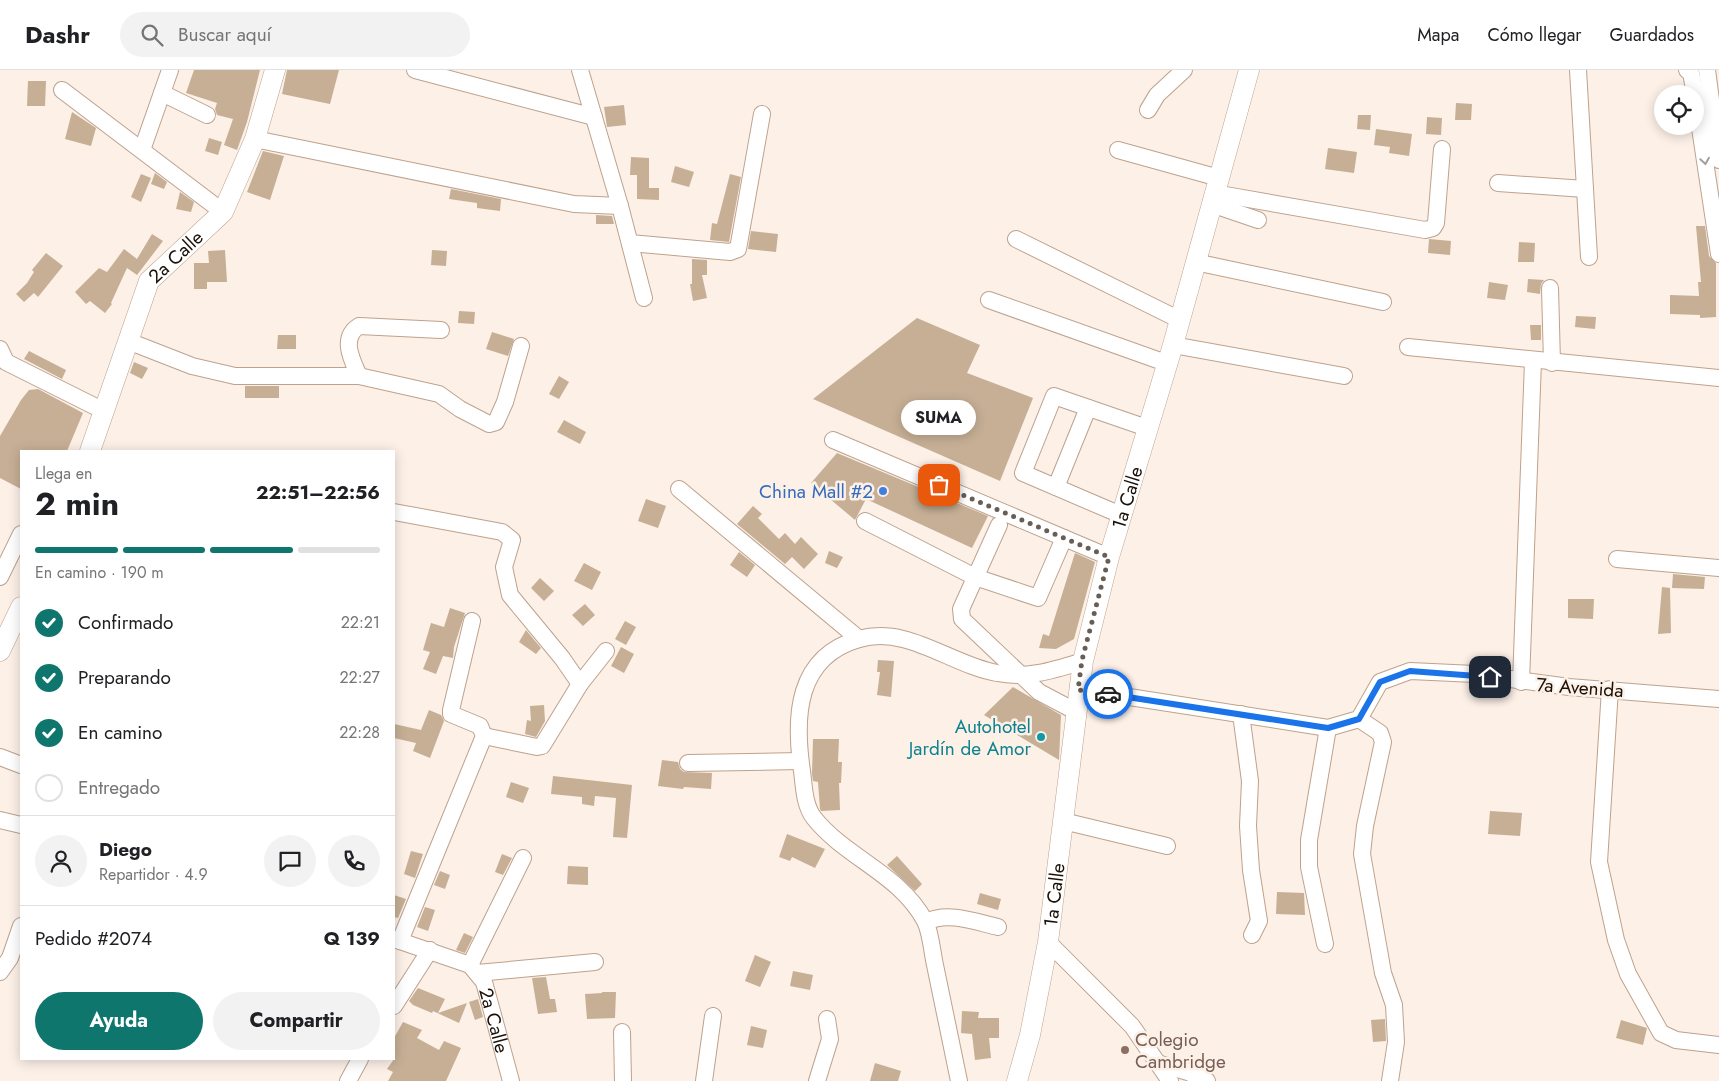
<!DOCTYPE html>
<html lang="es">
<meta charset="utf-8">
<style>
:root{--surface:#fff;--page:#f2f2f2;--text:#202124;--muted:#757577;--line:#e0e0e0;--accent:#0f766e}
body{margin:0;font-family:Jost,sans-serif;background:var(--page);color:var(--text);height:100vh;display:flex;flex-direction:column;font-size:19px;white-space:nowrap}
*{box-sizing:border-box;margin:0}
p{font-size:16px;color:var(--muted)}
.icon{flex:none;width:28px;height:28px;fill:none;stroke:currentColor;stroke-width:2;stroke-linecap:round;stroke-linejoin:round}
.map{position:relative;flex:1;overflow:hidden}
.sheet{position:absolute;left:20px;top:380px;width:375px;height:610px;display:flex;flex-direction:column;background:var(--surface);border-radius:0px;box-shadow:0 2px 12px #0003}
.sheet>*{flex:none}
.tools{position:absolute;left:1654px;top:15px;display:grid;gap:10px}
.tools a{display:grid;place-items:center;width:50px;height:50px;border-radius:50%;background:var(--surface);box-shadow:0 2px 12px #0003;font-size:25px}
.pin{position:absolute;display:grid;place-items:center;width:42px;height:42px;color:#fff;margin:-21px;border-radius:10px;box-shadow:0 2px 8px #0006}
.courier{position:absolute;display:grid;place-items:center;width:50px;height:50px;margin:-25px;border:4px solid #1a73e8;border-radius:50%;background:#fff;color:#222;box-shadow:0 1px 6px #0007}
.bubble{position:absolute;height:35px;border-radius:18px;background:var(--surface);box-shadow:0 2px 12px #0003;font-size:16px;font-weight:700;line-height:35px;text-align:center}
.head em{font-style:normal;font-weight:700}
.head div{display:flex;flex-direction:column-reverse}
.head{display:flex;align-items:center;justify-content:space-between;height:85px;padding:0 15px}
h1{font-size:32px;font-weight:700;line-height:38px}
.bar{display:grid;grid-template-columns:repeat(4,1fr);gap:8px 5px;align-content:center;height:60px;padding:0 15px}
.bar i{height:6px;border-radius:4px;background:var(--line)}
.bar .active{background:var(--accent)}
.bar p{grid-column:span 4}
.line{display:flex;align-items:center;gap:12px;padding:0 15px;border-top:1px solid var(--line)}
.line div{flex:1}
.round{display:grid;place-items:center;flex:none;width:52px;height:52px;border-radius:26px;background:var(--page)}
ol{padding:0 15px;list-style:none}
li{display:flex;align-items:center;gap:15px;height:55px}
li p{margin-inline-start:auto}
li .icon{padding:5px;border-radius:50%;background:var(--accent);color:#fff;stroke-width:4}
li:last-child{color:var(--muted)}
li i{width:28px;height:28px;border:2px solid var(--line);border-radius:50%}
.cta{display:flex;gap:10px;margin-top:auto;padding:10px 15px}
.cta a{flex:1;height:58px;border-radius:30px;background:var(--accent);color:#fff;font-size:20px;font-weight:700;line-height:58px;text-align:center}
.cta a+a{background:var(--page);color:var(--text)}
header{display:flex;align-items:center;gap:30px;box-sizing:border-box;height:70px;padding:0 25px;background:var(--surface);border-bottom:1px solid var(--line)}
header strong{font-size:24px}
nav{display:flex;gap:28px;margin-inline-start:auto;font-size:18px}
.search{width:350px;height:45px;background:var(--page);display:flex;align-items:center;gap:12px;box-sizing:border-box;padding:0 18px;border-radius:28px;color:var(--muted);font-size:19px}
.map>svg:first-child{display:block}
.building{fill:#c6af95}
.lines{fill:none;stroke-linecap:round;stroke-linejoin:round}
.minor-casing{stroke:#bea28d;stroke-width:18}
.major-casing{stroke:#bea28d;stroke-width:21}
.minor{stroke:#fff;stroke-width:16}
.major{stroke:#fff;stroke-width:20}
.oneway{stroke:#a39f9c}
.done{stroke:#685e56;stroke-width:5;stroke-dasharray:0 9}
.route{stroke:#1a73e8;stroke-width:6}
.shop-dot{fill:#3f7fe0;stroke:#fcf0e7;stroke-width:2}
.culture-dot{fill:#0f9aa8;stroke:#fcf0e7;stroke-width:2}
.education-dot{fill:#8d6e63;stroke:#fcf0e7;stroke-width:2}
.labels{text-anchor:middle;stroke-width:5;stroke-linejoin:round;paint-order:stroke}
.street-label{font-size:19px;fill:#191008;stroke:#fcf0e7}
.shop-label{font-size:19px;fill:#366cbe;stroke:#fcf0e7;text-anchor:end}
.culture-label{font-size:19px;fill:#0d838f;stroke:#fcf0e7;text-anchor:end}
.education-label{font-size:19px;fill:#785e54;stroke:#fcf0e7;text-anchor:start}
</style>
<header>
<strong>Dashr</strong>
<div class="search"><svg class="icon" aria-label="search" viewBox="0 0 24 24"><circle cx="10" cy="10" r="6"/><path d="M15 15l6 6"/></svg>Buscar aquí</div>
<nav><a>Mapa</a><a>Cómo llegar</a><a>Guardados</a></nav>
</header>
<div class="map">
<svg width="1719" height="1011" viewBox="0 0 1719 1011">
<rect width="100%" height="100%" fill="#fcf0e7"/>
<!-- building -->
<path class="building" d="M194 0H260L247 52 237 80 224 75 233 49 217 45 215 39 217 33 186 23Z
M287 0H339L330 34 282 24Z
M28 11H46L45 36H27Z
M1456 33 1472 34 1471 50H1455Z
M624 35 626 55 607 57 604 37Z
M72 42 96 58 91 76 65 69Z
M1358 45H1371L1370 60 1357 59Z
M1427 47 1442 48 1441 65 1426 64Z
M1376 59 1412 64 1409 86 1389 83 1390 77 1374 75Z
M209 68 222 72 218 85 205 81Z
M1328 78 1357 82 1354 103 1325 99Z
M263 81 284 86 270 130 247 122Z
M631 87 649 88V118H659V130L637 129V105H630Z
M675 96 694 102 689 117 671 112Z
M155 103 167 112 164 119 151 114Z
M141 104 151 108 141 132 131 127Z
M730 104 741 107 729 172 710 170 712 153 717 154Z
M451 119 501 129 500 141 477 138V133L449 129Z
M180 122 194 132 191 142 176 139Z
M596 145 612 146 614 154H596Z
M1696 156H1705L1709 186 1716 193V247L1700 248V245L1670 244V225L1699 226 1698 212H1701Z
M751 161 778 164 776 182 748 179Z
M152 164 163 171 137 205 127 198 111 233 112 234 105 243 90 231 86 234 75 222 99 198 107 202 124 179 137 189Z
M1429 169 1451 171 1450 185 1428 183Z
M1519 172 1535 173 1534 192H1518Z
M225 180 227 212H207V219H194V193H209L208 181Z
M432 180 447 181 446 196 431 195Z
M46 183 63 196 38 227 34 223 24 232 16 224 27 213 34 202 32 200Z
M692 189 707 190V205H702L707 228 693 231 690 214H692Z
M1528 209 1544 210 1541 214 1540 224 1527 222Z
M1489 212 1508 215 1505 230 1487 228Z
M459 241 475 242 474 254 458 253Z
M1576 246 1596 247 1595 259 1575 257Z
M917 248 980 275 967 303 1033 328 1000 411 813 329Z
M1530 255H1541V270H1531Z
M492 262 514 269 508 286 486 279Z
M278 265H296V279H277Z
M29 281 66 300 62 309 24 289Z
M134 292 148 298 142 309 130 303Z
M559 306 569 312 559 329 549 324Z
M245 316H279V328H245Z
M38 319 83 343 67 381H21V419L0 408V366L21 330 29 320Z
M564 350 586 362 580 374 557 362Z
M837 383 988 446 972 478 866 429 855 450 811 413Z
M646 429 666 436 658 458 638 451Z
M753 436 762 444 758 448 779 469 785 463 795 474 801 467 818 484 804 499 792 487 785 494 737 454Z
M829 481 843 487 837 498 825 493Z
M739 482 755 495 747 507 730 495Z
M1075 483 1095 492 1074 569 1056 579 1039 578 1043 564 1049 566Z
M584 493 601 502 592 520 574 511Z
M1673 504 1705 507 1704 519 1672 518Z
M540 508 554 521 544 531 531 518Z
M1662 517 1670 518 1671 563 1658 564Z
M1568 529H1594L1593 549 1568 548Z
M585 534 595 545 583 556 572 545Z
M450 538 465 543 454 577 453 588 443 586 436 604 423 599 430 582 423 580 431 553 444 557Z
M625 551 636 557 626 575 615 569Z
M526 560 541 578 536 584 519 572Z
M621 577 634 584 624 603 611 596Z
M878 590 894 591 891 627 877 625 880 602H877Z
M1013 617 1061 645 1059 690 984 645Z
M544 635 545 651 536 667 525 664 527 650 531 651 530 636Z
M429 640 441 645 444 651 430 688 413 681 416 673 394 668V654L421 660Z
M813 669H839L838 692H842L841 713H839L840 740 821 741 820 739 818 712 813 711 812 704Z
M662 690 678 692 680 699 684 702 712 703 711 719 684 717 683 719 658 716Z
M553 706 632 715 627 768 613 767 616 728 595 726 594 736 582 734V727L551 724Z
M511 712 529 718 523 733 506 727Z
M1490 741 1522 743 1520 766 1488 764Z
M787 764 825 779 815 798 792 787 790 791 779 787Z
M411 781 423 784 415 808 404 804Z
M502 784 512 788 503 805 495 802Z
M897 786 922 814 915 821 887 795Z
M568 796 588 797V815L567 814Z
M440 801 450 805 445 819 434 815Z
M1277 822 1304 823 1305 845 1276 844Z
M980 823 1001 829 998 840 977 834Z
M394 825 406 829 398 848 394 847Z
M425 837 435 840 428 861 417 857Z
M464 863 473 867 465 883 456 880Z
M755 885 771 892 760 917 745 911Z
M793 901 813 905 810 920 790 916Z
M546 907 550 929H555L557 942 538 944 532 908Z
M418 918 445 929 438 943 467 933 459 953 433 941 432 943 413 935 409 931Z
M602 922H616L615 948 587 949 585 924 602 923Z
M478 929 483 947 475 950 469 932Z
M962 941 979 942 978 948H999V968H989L991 988 975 990 972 964 961 963Z
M1385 949 1386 971 1373 972 1371 950Z
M1621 950 1647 958 1643 975 1616 968Z
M403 952 422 960 417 968 439 980 444 971 461 978 446 1011H388L393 1002 387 999 394 989V968Z
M751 956 767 960 763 978 747 975Z
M875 993 901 1001 898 1011H870Z"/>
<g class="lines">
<!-- minor casing -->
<g class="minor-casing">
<g id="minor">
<path d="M415 0 594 47"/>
<path d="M580 0 620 136 644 228"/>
<path d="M1578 0 1589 187"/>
<path d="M1687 0 1691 3 1695 24"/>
<path d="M1707 0 1719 90"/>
<path d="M62 20 223 142"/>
<path d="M162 23 207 45"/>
<path d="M1695 25 1719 184"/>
<path d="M1148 40 1157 25 1184 0"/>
<path d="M255 69 574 134 620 136"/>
<path d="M142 80 170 0"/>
<path d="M1118 80 1219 108"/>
<path d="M1498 113 1585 119"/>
<path d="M1214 123 1425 160 1433 158 1436 153 1442 79"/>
<path d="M1211 134 1258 150"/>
<path d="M1016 169 1178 249"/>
<path d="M630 173 730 182 738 179 762 44"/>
<path d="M1195 192 1383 232"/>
<path d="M1550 218 1552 293"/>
<path d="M989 230 1166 293"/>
<path d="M441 260 359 256C340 268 352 290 359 306L439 324 460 339 489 354 496 352 505 332 521 276"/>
<path d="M128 271 192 296 235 306H359"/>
<path d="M1173 275 1344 306"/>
<path d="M1408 277 1719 308"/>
<path d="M0 279 6 292 104 341"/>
<path d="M833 370 1109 487"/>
<path d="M1056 417 1088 338"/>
<path d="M679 419 859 569"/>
<path d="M394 442 502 462 512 470 504 497 510 525 562 588 580 614"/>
<path d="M1121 445 1023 403 1054 326 1147 358"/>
<path d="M865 451 975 507 1038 528 1064 468"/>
<path d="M999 455 961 539 962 549 1039 622 1075 641"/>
<path d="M1617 489 1719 498"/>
<path d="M0 507 21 464"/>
<path d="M1521 612 1533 291"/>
<path d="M1078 619 1328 658 1359 649 1380 612 1410 601 1475 604 1569 617 1719 629"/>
<path d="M1610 619 1599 792 1616 870 1628 904 1661 963 1676 970 1719 975"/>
<path d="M1241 644 1250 711 1248 756 1251 800 1259 851 1252 865"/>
<path d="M1359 649 1380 663 1383 672 1365 756 1362 784 1383 903 1394 935 1396 972 1390 1011"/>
<path d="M484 666 537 677 542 676 580 614 606 581"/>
<path d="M0 687 21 695"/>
<path d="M688 693 800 691"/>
<path d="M0 750 21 755"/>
<path d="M1063 751 1167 776"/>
<path d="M926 852C948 841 976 852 998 857"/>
<path id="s1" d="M394 869 470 895 484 912 511 1011"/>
<path d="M400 871 484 666 480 656 451 644V640L472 551"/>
<path d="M1048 872 1132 956 1170 1011"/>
<path d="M1325 874 1309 797V770L1328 658"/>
<path d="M470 895 523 788"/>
<path d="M0 902 10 888 21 856"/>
<path d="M477 903 595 892"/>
<path d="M394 936 430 880"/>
<path d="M622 962 623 1011"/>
<path d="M1160 994 1188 1002 1207 1011"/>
<path d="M348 1011 360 989"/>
<path d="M704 1011 713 946"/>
<path d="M817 1011 830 969 827 949"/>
<path d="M959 1011C951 972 943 934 935 895 932 882 931 863 925 851 900 804 846 788 814 748 804 735 804 716 802 701 794 647 796 587 859 569 908 555 951 595 997 603 1027 609 1054 600 1083 591"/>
</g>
</g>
<!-- major casing -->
<g class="major-casing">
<g id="major">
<path id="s2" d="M90 381 149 211 223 142 255 69 275 0"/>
<path d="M0 581 21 537"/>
<path id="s3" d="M1017 1011 1030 965 1048 872 1083 591 1109 487 1173 275 1249 0"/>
</g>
</g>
<!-- minor -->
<use href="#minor" class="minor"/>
<!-- major -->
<use href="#major" class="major"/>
</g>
<!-- one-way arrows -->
<defs><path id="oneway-chevron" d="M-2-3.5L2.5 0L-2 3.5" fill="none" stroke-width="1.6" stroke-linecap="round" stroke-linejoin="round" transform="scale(1.25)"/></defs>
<use class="oneway" href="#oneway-chevron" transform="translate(1705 91) rotate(81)"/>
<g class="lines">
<!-- done -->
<path class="done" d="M939 415 1109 487 1082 590 1078 620 1108 624"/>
<!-- route -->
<path class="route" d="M1108 624 1328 658 1359 649 1380 612 1410 601 1490 607"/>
</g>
<!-- markers -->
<circle class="shop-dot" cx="883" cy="421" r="5"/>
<circle class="culture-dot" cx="1041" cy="667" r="5"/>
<circle class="education-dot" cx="1125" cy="980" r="5"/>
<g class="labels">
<!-- street labels -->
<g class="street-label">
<text dy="7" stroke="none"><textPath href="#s2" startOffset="216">2a Calle</textPath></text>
<text dy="7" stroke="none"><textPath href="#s3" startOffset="595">1a Calle</textPath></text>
<text transform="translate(1580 617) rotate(4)" y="7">7a Avenida</text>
<text dy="7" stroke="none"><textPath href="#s3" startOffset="190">1a Calle</textPath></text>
<text dy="7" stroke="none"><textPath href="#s1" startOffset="142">2a Calle</textPath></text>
</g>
<!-- shop labels -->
<g class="shop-label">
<text x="873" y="428">China Mall #2</text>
</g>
<!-- culture labels -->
<g class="culture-label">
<text x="1031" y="663">Autohotel<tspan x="1031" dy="22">Jardín de Amor</tspan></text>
</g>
<!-- education labels -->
<g class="education-label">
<text x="1135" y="976">Colegio<tspan x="1135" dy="22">Cambridge</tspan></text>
</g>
</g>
</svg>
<div class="tools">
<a><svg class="icon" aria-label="locate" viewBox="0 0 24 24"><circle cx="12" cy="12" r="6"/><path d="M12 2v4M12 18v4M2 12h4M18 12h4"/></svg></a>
</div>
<div class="pin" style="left:939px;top:415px;background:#ea580c"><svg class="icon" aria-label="bag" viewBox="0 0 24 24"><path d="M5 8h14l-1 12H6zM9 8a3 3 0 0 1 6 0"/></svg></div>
<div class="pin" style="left:1490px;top:607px;background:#1f2937"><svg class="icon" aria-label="home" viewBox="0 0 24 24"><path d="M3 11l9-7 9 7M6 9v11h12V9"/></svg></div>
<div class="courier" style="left:1108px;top:624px"><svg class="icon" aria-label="car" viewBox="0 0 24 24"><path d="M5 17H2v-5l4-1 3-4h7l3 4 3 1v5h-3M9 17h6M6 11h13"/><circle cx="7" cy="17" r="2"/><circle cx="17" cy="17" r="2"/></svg></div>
<div class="bubble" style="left:901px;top:330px;width:75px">SUMA</div>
<section class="sheet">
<div class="head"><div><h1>2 min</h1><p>Llega en</p></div><em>22:51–22:56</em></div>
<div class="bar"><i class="active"></i><i class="active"></i><i class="active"></i><i></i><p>En camino · 190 m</p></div>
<ol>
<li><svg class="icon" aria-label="check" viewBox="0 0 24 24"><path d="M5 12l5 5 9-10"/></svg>Confirmado<p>22:21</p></li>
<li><svg class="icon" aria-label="check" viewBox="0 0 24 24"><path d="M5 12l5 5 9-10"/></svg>Preparando<p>22:27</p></li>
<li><svg class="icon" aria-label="check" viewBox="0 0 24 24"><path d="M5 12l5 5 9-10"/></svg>En camino<p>22:28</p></li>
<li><i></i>Entregado</li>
</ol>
<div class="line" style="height:90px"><a class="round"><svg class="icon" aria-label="person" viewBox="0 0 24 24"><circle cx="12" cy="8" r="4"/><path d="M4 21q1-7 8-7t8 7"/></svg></a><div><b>Diego</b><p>Repartidor · 4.9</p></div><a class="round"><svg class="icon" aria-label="chat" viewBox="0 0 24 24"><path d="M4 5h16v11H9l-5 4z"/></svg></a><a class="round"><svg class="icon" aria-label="phone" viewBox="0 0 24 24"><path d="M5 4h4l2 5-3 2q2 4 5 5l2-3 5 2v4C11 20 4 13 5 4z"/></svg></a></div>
<div class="line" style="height:65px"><div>Pedido #2074</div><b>Q 139</b></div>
<div class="cta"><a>Ayuda</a><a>Compartir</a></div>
</section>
</div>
